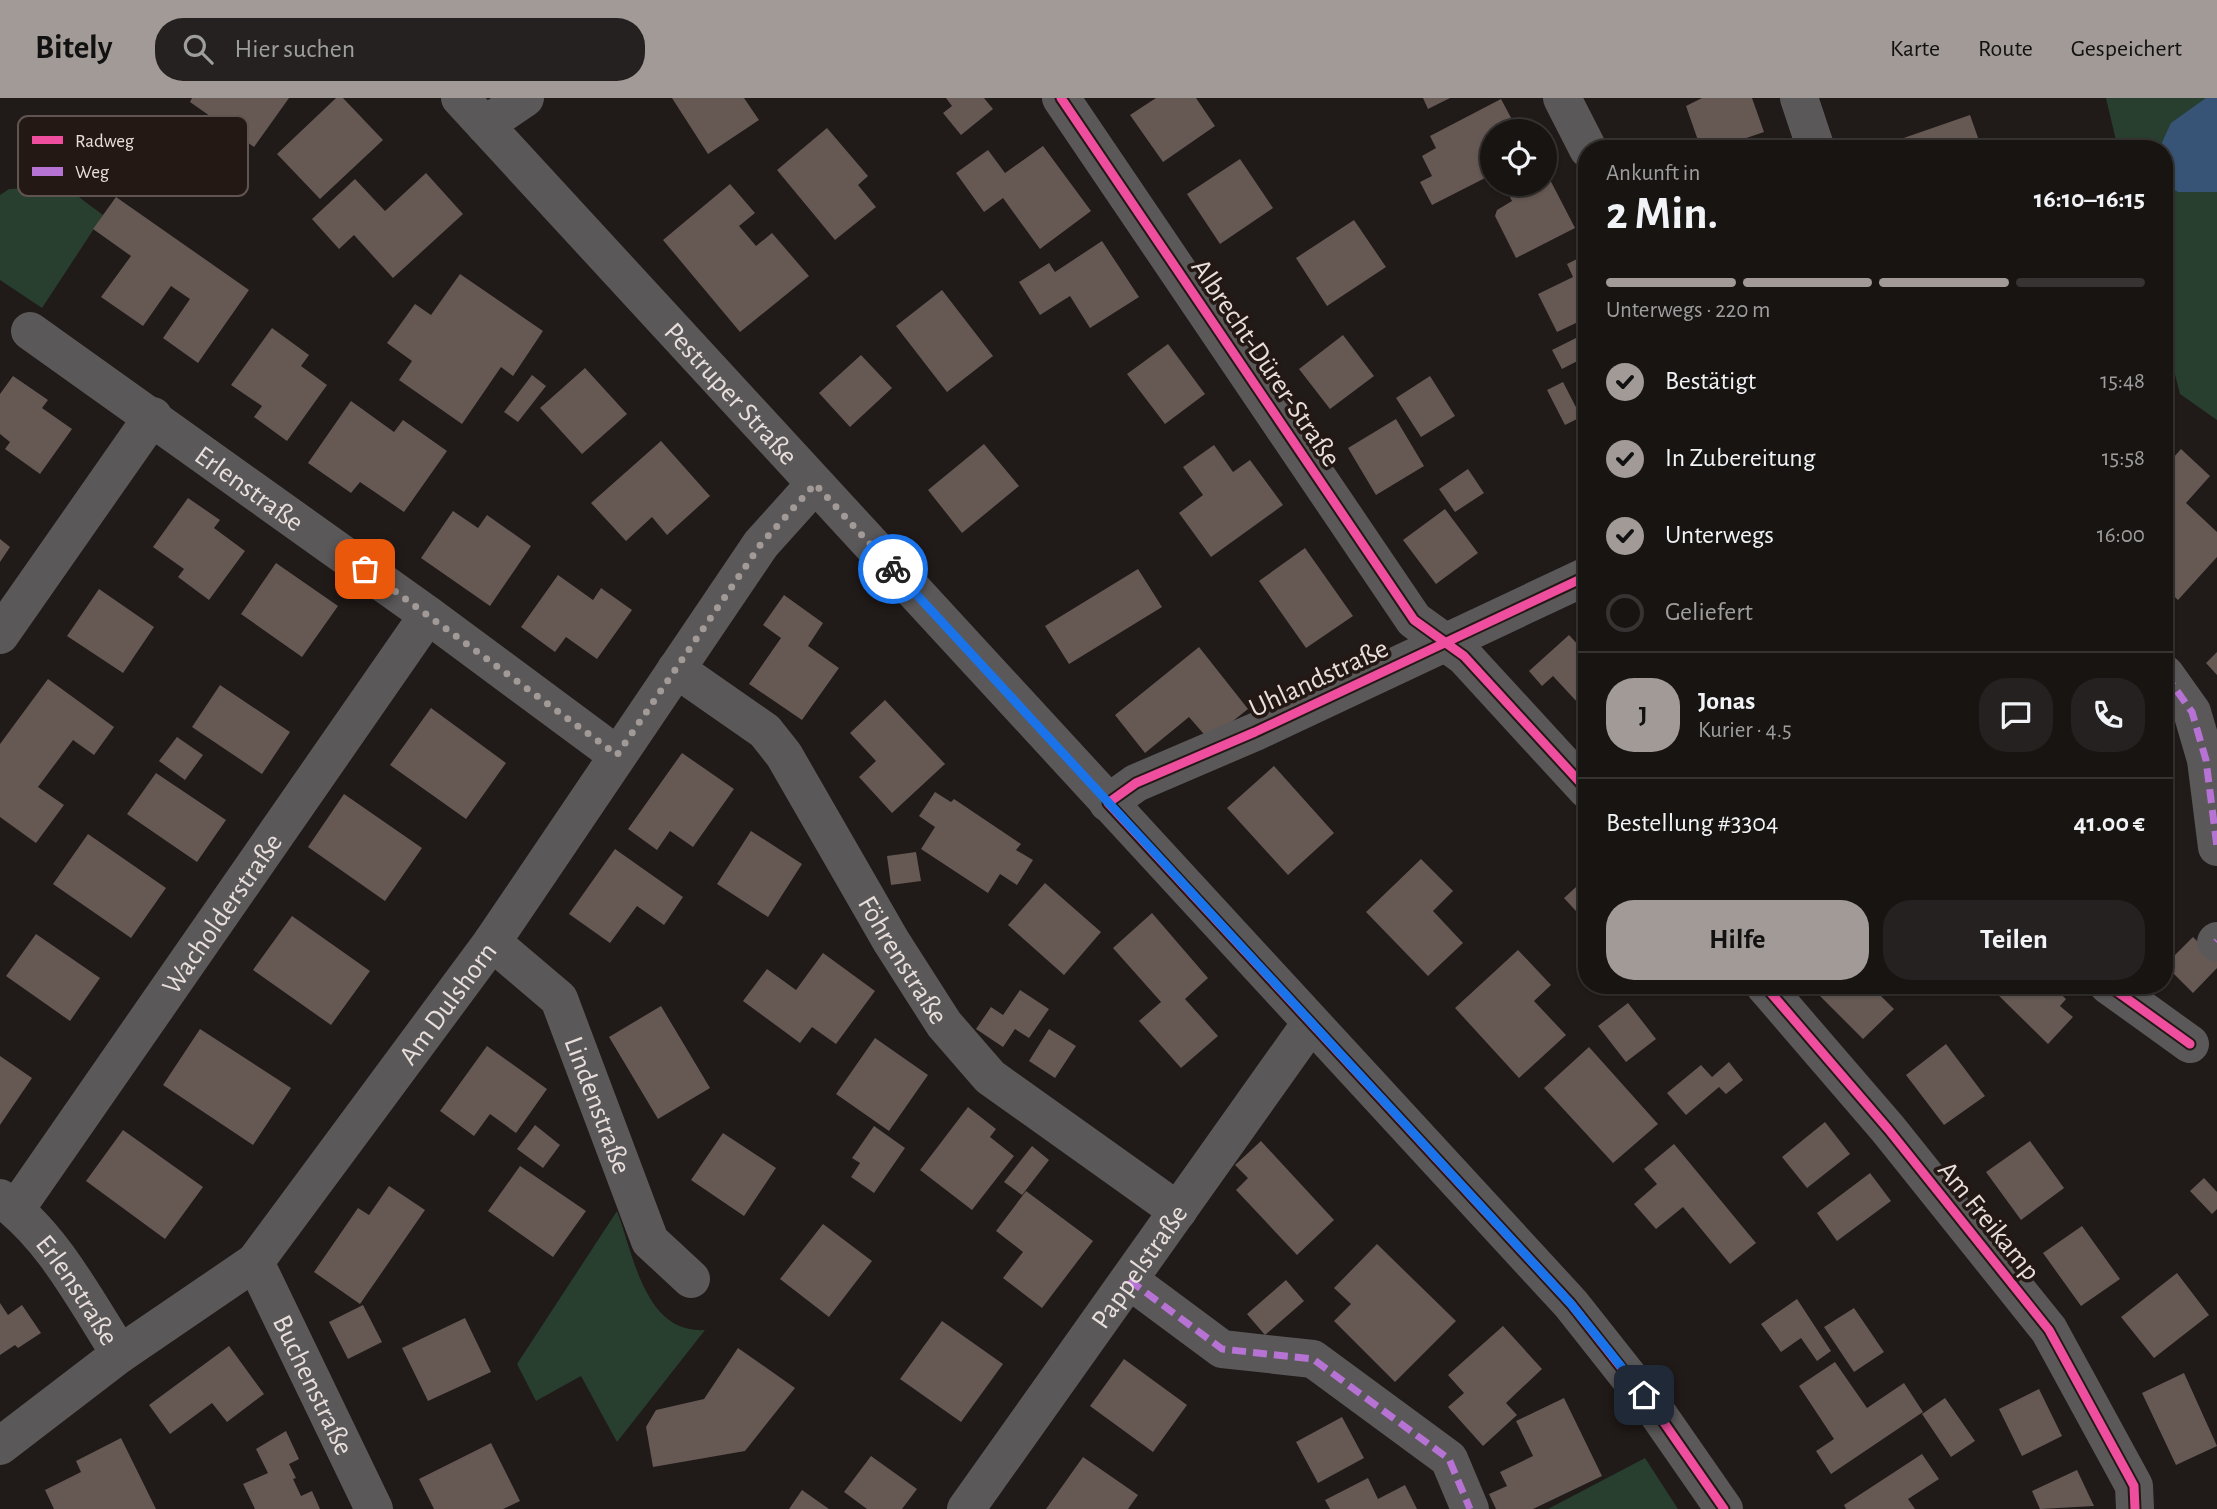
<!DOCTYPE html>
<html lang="de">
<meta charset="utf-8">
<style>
:root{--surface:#181412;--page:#252120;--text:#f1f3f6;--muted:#9f9e9f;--line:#363332;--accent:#a29a97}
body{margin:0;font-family:"Alegreya Sans",sans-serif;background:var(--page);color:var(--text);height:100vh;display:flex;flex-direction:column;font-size:26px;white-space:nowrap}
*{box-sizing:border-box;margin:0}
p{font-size:23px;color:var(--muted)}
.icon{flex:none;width:38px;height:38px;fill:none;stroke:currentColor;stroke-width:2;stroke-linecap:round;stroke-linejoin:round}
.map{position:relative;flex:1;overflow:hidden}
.panel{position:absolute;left:1578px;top:42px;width:595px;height:854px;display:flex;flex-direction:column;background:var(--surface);border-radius:28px;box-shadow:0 2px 5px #0004,0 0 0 2px var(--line)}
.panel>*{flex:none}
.fabs{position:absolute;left:1480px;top:21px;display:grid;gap:14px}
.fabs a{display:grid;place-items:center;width:77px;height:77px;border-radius:50%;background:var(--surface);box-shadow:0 2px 5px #0004,0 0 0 2px var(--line);font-size:35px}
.pin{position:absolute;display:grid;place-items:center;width:60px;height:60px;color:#fff;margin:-30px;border-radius:14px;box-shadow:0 4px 10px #0006}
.courier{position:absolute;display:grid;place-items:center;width:70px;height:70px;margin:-35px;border:5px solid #1a73e8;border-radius:50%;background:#fff;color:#222;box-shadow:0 2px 9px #0007}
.head em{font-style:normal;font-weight:700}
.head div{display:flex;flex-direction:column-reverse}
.head{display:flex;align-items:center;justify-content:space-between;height:119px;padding:0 28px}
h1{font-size:46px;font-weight:700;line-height:52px}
.bar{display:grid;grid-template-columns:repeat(4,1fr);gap:10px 7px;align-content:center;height:84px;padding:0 28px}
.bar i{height:9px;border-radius:5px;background:var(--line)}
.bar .current{background:var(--accent)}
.bar p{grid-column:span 4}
.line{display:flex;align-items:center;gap:18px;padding:0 28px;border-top:2px solid var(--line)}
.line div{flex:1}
.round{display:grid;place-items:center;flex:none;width:74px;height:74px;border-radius:28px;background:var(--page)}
ol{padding:0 28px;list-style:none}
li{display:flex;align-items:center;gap:21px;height:77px}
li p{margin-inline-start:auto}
li .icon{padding:7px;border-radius:50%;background:var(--accent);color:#111;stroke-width:4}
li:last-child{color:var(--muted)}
li i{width:38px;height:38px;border:4px solid var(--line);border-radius:50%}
.cta{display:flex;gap:14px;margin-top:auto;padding:14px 28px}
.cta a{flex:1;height:80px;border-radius:28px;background:var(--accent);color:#111;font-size:28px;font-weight:700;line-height:80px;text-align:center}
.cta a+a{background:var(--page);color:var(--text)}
header{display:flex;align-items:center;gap:42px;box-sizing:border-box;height:98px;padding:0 35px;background:var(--accent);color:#111}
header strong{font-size:33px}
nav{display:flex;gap:38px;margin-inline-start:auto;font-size:24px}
.search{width:490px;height:63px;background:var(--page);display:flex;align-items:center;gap:18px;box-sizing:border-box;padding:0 24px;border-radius:28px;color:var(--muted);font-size:26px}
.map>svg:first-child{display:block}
.green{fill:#283f30}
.water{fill:#375476}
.building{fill:#665954}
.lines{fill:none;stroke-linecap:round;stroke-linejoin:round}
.minor{stroke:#5b5859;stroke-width:38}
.quiet{stroke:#b673d3;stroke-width:7;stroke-dasharray:14 7;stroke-linecap:butt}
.cycleway-casing{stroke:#241814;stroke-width:13}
.cycleway{stroke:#ef4d9e;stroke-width:9}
.done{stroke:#a29a97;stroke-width:7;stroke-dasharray:0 12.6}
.route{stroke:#1a73e8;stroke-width:9}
.labels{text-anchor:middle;stroke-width:7;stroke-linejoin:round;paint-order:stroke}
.street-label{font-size:28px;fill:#e8dfdc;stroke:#241814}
.key{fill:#241814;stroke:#5f5450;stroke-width:2}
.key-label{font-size:19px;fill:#e8dfdc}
</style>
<header>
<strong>Bitely</strong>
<div class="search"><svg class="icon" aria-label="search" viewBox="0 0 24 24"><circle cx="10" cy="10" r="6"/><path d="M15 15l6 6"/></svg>Hier suchen</div>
<nav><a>Karte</a><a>Route</a><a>Gespeichert</a></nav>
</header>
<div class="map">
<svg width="2217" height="1411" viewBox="0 0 2217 1411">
<rect width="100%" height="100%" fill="#201a18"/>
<!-- green -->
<path class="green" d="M2106 0H2217V322L2180 296 2165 237V51H2118Z
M64 88 103 117 42 210 0 182V97L9 91Z
M617 1113C634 1158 645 1236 705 1232L617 1344 581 1278 536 1303 517 1266Z
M1645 1360 1678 1411H1548Z"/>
<!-- water -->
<path class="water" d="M2206 0H2217V94H2178L2165 86V51H2159L2171 25Z"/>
<!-- building -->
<path class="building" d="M192 0H289L254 49 190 4Z
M336 0H343L383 42 320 101 277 56Z
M672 0H744L759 22 708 56Z
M946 0H984L993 11 961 37 943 15 952 8Z
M1156 0H1196L1215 28 1163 64 1130 17Z
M1423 0H1450L1428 11Z
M1702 0H1752L1764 34 1714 51H1701L1686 8Z
M1501 1 1518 33H1493V76L1432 107 1420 84 1432 78 1422 58 1436 50 1430 38Z
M1970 17 1982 51H1898L1895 43Z
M827 30 868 78 858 87 876 109 835 142 777 72Z
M1770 41 1774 51H1746Z
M1043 48 1091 113 1040 151 1003 100 984 114 956 75 988 52 1005 75Z
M1240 61 1273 110 1220 146 1187 96Z
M1545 72 1575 130 1516 160 1495 118 1497 112 1512 103 1503 86H1545Z
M426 75 463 116 393 180 354 137 339 151 312 121 355 81 385 113Z
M730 86 755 115 739 128 756 148 772 135 809 178 740 234 663 142Z
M116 99 249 192 198 265 163 240 190 201 171 188 143 228 101 199 131 158 93 131Z
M1354 122 1386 169 1327 208 1296 160Z
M1102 143 1139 199 1090 230 1070 198 1040 217 1019 184 1049 165 1055 174Z
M1587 156V258L1562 271 1552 252 1582 237 1576 225 1557 234 1538 196 1573 179 1567 166Z
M460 176 543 233 513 278 501 269 462 326 399 282 412 263 387 245 415 206 431 217Z
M942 192 993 258 947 294 896 228Z
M272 230 309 257 301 268 327 287 287 343 254 319 262 308 231 287Z
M1343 237 1374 278 1330 311 1299 271Z
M1168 246 1205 296 1165 326 1127 276Z
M861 257 892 290 850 329 819 295Z
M585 270 627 316 582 356 540 310Z
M532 277 546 288 518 324 504 314Z
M13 278 48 302 42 310 72 331 40 376 5 351 10 344 0 336V296Z
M1430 278 1455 318 1421 339 1396 300Z
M1563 284 1581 319 1565 327 1547 292Z
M351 303 394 334 403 322 447 353 404 414 360 384 351 395 308 365Z
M1396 321 1424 368 1376 397 1348 350Z
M661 343 710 398 667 437 652 419 626 443 591 405Z
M984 346 1019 388 962 435 928 392Z
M1214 347 1233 374 1250 362 1283 407 1211 459 1179 415 1203 397 1183 369Z
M2181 351 2210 378 2186 405 2217 434V459L2178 502 2165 489V369Z
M1468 371 1484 395 1455 414 1439 391Z
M188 400 220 422 214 430 245 453 209 502 178 479 184 471 153 449Z
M1445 411 1478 455 1436 486 1403 442Z
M453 413 478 430 487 417 531 448 490 508 421 460Z
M0 441 10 449 0 464Z
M1305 450 1353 518 1306 550 1259 483Z
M276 465 338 508 302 559 241 516Z
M1138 471 1162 509 1069 566 1045 528Z
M558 477 593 502 601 490 632 512 597 561 566 539 555 554 521 529Z
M99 491 154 529 123 575 67 538Z
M784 497 823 525 808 548 839 570 802 622 749 586 781 540 763 527Z
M1569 537 1582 551 1587 547V597L1578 605 1553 578 1542 588 1529 573Z
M1199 549 1248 611 1209 642 1189 619 1145 655 1115 617Z
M2217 554V577L2206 565Z
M48 581 114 629 94 657 73 642 38 689 64 707 36 745 0 719V646Z
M220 587 290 634 262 676 192 629Z
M885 602 945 666 892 715 859 679 876 663 850 635Z
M431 610 506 665 466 721 390 667Z
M177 639 203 657 185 682 159 663Z
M682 655 734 691 693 749 670 733 657 752 628 731Z
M1274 668 1334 735 1288 777 1227 710Z
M156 675 226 722 197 764 127 716Z
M935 694 951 704 954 701 1021 746 1016 752 1033 762 1017 787 1000 776 988 795 921 751 935 729 919 718Z
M344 696 422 750 385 803 308 749Z
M751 733 802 766 768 819 717 786Z
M88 736 166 790 131 840 53 786Z
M615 751 683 799 664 827 637 808 610 845 569 816Z
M916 754 921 783 891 787 887 758Z
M1421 761 1453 793 1433 813 1463 845 1428 878 1366 814Z
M1587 779V825L1564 800Z
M1045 785 1101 834 1064 877 1008 827Z
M1152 815 1208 880 1185 901 1218 938 1181 970 1139 923 1161 904 1113 850Z
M292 818 370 873 331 927 253 872Z
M36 836 100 880 70 923 6 878Z
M2193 839 2217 863V870L2193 895 2165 867Z
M1518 852 1551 887 1534 903 1566 937 1519 980 1455 910Z
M823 855 875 893 836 946 812 929 800 945 743 903 767 871 796 892Z
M1820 887H1892L1881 898 1894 911 1863 941 1815 893Z
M1993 887H2051L2066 901 2060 908 2073 919 2048 946 1991 890Z
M1020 892 1049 911 1029 940 1015 931 1003 949 976 931 991 909 1003 917Z
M1628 905 1656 941 1626 964 1598 928Z
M661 908 710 990 658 1021 609 939Z
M200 931 291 990 253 1047 163 987Z
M1049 931 1076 948 1055 980 1029 963Z
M875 940 928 977 889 1033 836 996Z
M1946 946 1985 998 1944 1027 1906 977Z
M487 948 547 991 516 1035 490 1016 474 1038 440 1013Z
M1589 949 1658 1026 1613 1065 1544 990Z
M0 958 32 980 0 1027Z
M1729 964 1743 982 1726 996 1719 989 1686 1017 1667 995 1701 967 1712 979Z
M968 1009 996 1031 990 1039 1014 1058 972 1112 920 1072Z
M1825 1024 1850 1056 1807 1090 1782 1059Z
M535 1027 560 1047 543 1070 517 1051Z
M874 1028 905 1050 874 1095 851 1079 860 1065 852 1060Z
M123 1032 203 1089 165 1141 86 1083Z
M723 1035 776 1070 744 1118 691 1082Z
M1261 1043 1334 1122 1297 1157 1236 1092 1248 1080 1235 1067Z
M2030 1043 2064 1090 2021 1122 1986 1074Z
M1674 1046 1756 1145 1730 1166 1683 1109 1656 1131 1634 1106 1657 1086 1644 1071Z
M1032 1048 1049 1062 1022 1097 1004 1084Z
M520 1068 586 1113 553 1159 488 1113Z
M1870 1075 1891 1103 1837 1143 1817 1115Z
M2204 1080 2217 1094V1111L2212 1116 2190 1093Z
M389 1088 425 1112 360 1206 314 1174 358 1110 369 1117Z
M1026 1093 1093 1143 1042 1210 1003 1180 1023 1154 996 1133Z
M823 1126 872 1163 829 1219 780 1181Z
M2082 1128 2120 1181 2081 1208 2043 1155Z
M1377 1146 1456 1223 1395 1284 1334 1223 1351 1206 1334 1190Z
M2177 1175 2209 1217 2154 1260 2121 1219Z
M1286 1182 1304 1203 1265 1237 1247 1216Z
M1797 1201 1831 1253 1817 1263 1801 1240 1781 1254 1761 1226Z
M0 1205 8 1217 22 1207 41 1235 18 1250 15 1247 0 1257Z
M363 1207 382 1244 348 1261 329 1224Z
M1854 1210 1884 1254 1854 1274 1824 1229Z
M465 1220 491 1274 428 1303 402 1250Z
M942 1223 1003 1266 961 1324 900 1281Z
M1503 1228 1542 1271 1506 1305 1517 1317 1483 1348 1448 1309 1464 1295 1448 1277Z
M229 1248 264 1296 227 1324 212 1305 170 1336 149 1307Z
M738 1250 795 1290 745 1353 653 1369 646 1329 656 1312 704 1301Z
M1124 1261 1187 1307 1153 1354 1090 1308Z
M1835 1264 1867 1310 1904 1285 1923 1314 1831 1376 1816 1353 1834 1341 1799 1288Z
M2184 1275 2217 1348 2176 1367 2142 1295Z
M2039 1291 2062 1338 2022 1358 1999 1311Z
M1564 1300 1602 1378 1533 1411H1496L1489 1396 1507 1388 1500 1374 1533 1358 1516 1323Z
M1945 1300 1975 1343 1951 1359 1922 1316Z
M1342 1319 1364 1360 1318 1385 1296 1344Z
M286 1333 299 1361 289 1366 296 1380 293 1381 301 1398 312 1393 320 1411H255L243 1386 268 1375 256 1351Z
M121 1340 156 1411H54L45 1392 81 1374 76 1363Z
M491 1345 520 1403 503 1411H434L419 1381Z
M1922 1356 1939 1381 1908 1401 1915 1411H1846L1844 1407Z
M871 1358 917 1391 902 1411H867L844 1394Z
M1083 1359 1138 1397 1128 1411H1046Z
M2077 1372 2094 1408 2040 1411 2032 1393Z
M1368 1380 1378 1401 1405 1387 1417 1411H1330L1325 1402Z
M802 1392 829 1411H789Z"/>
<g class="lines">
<!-- minor -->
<g class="minor">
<path id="s1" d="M460 0 1571 1206 1658 1316 1724 1411"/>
<path d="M1061 0 1414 522 1464 558 1587 692"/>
<path d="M1562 0 1588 51"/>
<path d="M1799 0 1816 51"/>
<path d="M485 27 525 0"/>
<path id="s2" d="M30 233 428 517 617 657"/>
<path d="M0 537 153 318"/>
<path id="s3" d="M676 571 765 633 784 657 891 843 944 926 990 979 1178 1113"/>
<path d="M2165 576 2192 614 2206 662 2217 749"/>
<path d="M1108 705 1136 685 1255 634 1587 478"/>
<path id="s4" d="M492 844 559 901 650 1143 691 1181"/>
<path d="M2216 844 2217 843"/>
<path d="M1764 887 1888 1031 2049 1232 2127 1375 2134 1388 2135 1411"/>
<path d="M2108 887 2190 946"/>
<path id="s5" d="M0 1100C53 1138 85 1202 120 1256"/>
<path id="s6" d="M16 1111 428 517"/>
<path id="s7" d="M255 1164 374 1411"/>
<path d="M1129 1182 1222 1251 1313 1261 1449 1361 1470 1411"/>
<path id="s8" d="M0 1348 120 1256 255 1164 492 844 761 446 815 386"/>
<path id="s9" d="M966 1411 1311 925"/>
</g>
<!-- quiet -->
<path class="quiet" d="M2165 576 2192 614 2206 662 2217 749
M2216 844 2217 843
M1129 1182 1222 1251 1313 1261 1449 1361 1470 1411"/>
<!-- cycleway casing -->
<g class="cycleway-casing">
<path id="cycleway" d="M1061 0 1414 522 1464 558 1587 692
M1587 478 1255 634 1136 685 1108 705 1571 1206 1658 1316 1724 1411
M1764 887 1888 1031 2049 1232 2127 1375 2134 1388 2135 1411
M2108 887 2190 946"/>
</g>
<!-- cycleway -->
<use href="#cycleway" class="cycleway"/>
</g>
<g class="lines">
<!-- done -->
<path class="done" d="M365 471 617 657 761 446 815 386 893 471"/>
<!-- route -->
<path class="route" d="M893 471 1571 1206 1644 1297"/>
</g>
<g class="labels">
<!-- street labels -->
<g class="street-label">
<text transform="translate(1267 264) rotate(56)" y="10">Albrecht-Dürer-Straße</text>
<text dy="10" stroke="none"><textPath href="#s1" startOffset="401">Pestruper Straße</textPath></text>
<text dy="10" stroke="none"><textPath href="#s2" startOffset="270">Erlenstraße</textPath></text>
<text transform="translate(1318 579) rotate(-25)" y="10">Uhlandstraße</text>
<text dy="10" stroke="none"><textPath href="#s6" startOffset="360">Wacholderstraße</textPath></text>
<text dy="10" stroke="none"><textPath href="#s3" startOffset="376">Föhrenstraße</textPath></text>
<text dy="10" stroke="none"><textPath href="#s8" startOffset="637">Am Dulshorn</textPath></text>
<text dy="10" stroke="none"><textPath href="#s4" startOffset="201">Lindenstraße</textPath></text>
<text transform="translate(1990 1122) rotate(51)" y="10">Am Freikamp</text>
<text dy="10" stroke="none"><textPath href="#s9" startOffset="298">Pappelstraße</textPath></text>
<text dy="10" stroke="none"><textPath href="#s5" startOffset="121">Erlenstraße</textPath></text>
<text dy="10" stroke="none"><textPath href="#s7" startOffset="136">Buchenstraße</textPath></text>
</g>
</g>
<!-- legend -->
<rect x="18" y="18" width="230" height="80" rx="10" class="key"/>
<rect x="32" y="38" width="31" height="8" fill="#ef4d9e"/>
<rect x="32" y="69" width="31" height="9" fill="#b673d3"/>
<g class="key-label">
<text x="75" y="49">Radweg</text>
<text x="75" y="80">Weg</text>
</g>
</svg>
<div class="fabs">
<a><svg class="icon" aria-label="locate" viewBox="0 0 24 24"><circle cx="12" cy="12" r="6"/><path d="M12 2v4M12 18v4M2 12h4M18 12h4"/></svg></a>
</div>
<div class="pin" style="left:365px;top:471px;background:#ea580c"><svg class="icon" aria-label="bag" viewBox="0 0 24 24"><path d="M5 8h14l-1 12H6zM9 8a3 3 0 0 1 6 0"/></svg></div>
<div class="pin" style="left:1644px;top:1297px;background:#1f2937"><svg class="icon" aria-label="home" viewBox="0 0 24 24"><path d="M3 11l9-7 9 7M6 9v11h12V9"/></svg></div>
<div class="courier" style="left:893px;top:471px"><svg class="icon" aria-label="bike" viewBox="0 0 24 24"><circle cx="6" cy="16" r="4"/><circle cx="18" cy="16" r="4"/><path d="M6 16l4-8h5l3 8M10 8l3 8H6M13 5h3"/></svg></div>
<section class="panel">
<div class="head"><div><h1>2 Min.</h1><p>Ankunft in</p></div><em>16:10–16:15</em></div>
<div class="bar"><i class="current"></i><i class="current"></i><i class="current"></i><i></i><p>Unterwegs · 220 m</p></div>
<ol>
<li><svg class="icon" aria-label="check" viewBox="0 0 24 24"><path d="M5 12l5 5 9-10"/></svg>Bestätigt<p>15:48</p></li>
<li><svg class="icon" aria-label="check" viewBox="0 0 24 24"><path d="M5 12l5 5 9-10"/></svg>In Zubereitung<p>15:58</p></li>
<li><svg class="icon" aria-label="check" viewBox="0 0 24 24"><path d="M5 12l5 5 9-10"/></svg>Unterwegs<p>16:00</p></li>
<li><i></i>Geliefert</li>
</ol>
<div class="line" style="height:126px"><b class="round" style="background:var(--accent);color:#111">J</b><div><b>Jonas</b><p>Kurier · 4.5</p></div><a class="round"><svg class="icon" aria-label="chat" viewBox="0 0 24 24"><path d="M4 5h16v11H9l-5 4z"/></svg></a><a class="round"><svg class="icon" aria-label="phone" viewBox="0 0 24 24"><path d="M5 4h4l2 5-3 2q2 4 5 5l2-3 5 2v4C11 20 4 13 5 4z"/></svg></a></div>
<div class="line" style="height:91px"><div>Bestellung #3304</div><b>41.00 €</b></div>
<div class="cta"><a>Hilfe</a><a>Teilen</a></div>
</section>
</div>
